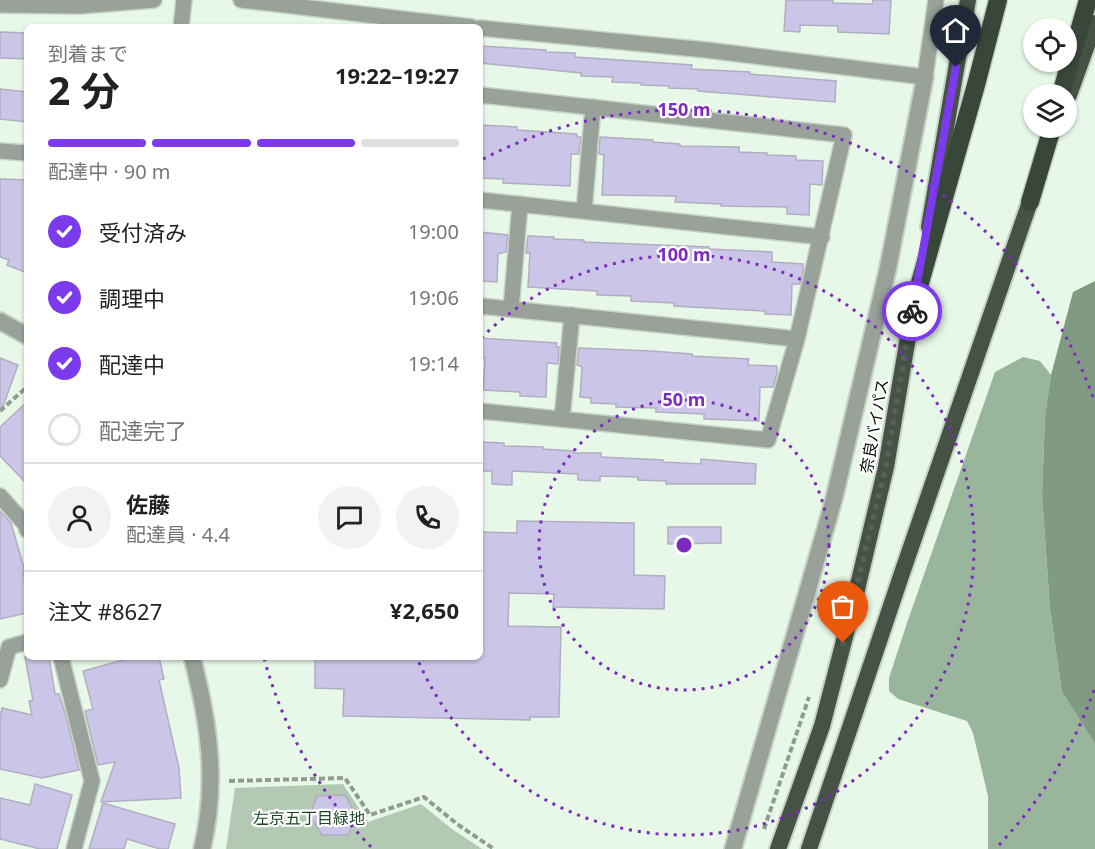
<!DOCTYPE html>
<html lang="ja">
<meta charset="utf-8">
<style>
:root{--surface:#fff;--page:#f2f2f2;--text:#222;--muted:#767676;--line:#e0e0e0;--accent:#7c3aed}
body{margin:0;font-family:"Noto Sans","Noto Sans JP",sans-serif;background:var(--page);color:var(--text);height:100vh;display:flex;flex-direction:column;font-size:22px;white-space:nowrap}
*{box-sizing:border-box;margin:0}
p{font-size:20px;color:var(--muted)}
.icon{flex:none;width:33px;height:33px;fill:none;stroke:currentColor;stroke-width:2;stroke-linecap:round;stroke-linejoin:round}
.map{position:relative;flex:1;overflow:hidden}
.sheet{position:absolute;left:24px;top:24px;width:459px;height:636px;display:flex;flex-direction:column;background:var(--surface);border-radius:9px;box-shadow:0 2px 4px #0004}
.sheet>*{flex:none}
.fabs{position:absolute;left:1023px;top:18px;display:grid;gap:12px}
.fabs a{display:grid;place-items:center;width:54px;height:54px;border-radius:50%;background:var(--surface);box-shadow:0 2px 4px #0004;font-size:30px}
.pin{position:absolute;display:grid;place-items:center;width:51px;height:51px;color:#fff;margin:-62px -26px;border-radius:50% 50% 50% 0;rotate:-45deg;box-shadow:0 0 6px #0007}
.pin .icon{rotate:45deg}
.courier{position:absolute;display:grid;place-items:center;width:60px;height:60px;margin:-30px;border:4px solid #7c3aed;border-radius:50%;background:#fff;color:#222;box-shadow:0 2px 8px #0007}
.overview em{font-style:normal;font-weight:700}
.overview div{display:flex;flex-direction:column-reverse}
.overview{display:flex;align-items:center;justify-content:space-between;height:102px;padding:0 24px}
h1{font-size:39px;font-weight:700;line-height:45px}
.bar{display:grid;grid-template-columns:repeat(4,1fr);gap:9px 6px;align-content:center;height:72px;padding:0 24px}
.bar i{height:8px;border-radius:4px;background:var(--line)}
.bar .on{background:var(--accent)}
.bar p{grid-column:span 4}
.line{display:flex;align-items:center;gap:15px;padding:0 24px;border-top:2px solid var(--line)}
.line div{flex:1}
.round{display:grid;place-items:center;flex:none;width:63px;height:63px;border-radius:32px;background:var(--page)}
ol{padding:0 24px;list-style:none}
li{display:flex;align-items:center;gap:18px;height:66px}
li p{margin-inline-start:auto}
li .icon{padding:6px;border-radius:50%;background:var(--accent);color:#fff;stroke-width:4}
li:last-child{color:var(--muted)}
li i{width:33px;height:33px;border:3px solid var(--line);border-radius:50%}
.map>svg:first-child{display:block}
.green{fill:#b2c9b4}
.forest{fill:#99b59c}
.water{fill:#809b82}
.building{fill:#cbc5e7;stroke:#b1aec1;stroke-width:1.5}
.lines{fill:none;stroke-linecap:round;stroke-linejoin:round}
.minor-casing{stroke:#c4d3c4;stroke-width:18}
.tertiary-casing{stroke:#c4d3c4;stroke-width:20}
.trunk-casing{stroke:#c4d3c4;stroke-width:20}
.motorway-casing{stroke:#c4d3c4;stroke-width:21}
.path{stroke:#909c90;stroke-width:4;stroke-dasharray:6 3;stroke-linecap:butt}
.minor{stroke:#9aa19a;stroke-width:15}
.tertiary{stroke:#9aa19a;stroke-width:16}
.trunk{stroke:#465246;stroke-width:16}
.motorway{stroke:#39473a;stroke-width:18}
.done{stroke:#576158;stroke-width:6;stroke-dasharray:0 10.8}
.route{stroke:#7c3aed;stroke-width:8}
.ring{fill:none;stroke:#7b2cbf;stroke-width:3;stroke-dasharray:3 6}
.labels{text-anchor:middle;stroke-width:4.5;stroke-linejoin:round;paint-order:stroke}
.street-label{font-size:16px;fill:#0a0f0a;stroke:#fff}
.park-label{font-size:16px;fill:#1b4622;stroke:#fff}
.centre{fill:#7b2cbf;stroke:#fff;stroke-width:3}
.ring-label{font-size:18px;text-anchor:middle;font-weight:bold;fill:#7b2cbf;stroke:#fff;stroke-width:4.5;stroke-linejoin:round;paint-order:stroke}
</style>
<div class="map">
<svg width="1095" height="849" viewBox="0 0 1095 849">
<rect width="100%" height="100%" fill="#e7f8e8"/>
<!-- green -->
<path class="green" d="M343 784 368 822 421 804 452 829 482 849H226L235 788Z"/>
<!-- forest -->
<path class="forest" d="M1023 357 1040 361 1051 375 1045 416 1042 495 1050 609 1062 692 1095 744V849H988V796L973 733 967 721 898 699 889 691V678L907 623 995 372Z"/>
<!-- water -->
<path class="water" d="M1095 281V744L1062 692 1050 609 1042 495 1045 416 1051 375 1073 292Z"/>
<!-- building -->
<path class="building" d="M786 0H833V3L872 4 873 0H891L889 34 838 32V26L800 25V32L784 31Z
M0 32 27 33V59L0 58Z
M480 46 546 50V52L575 53V57L692 65 691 69 750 72V74L836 81 835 102 698 91V89L669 88V86L641 85V83L612 82 613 77 581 76V73L480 63Z
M0 89 27 92V122L0 119Z
M480 125 517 127V130L577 134V137H581L579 154H571L570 186 503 183 504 179 480 178Z
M600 137 653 140V142L680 144V146L739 147V152L767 153V155L796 156V160L823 161 822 185 810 184 809 215 787 214V207L721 206V204L675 202 676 196 602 195 604 155 599 154Z
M0 179 27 180V273L7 265 9 260 0 257Z
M480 232 508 235 506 252 498 254 497 282 480 281Z
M528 236 554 237V239L584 240V242L709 247V249L772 252V262L803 264V271L800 284H792L791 315 765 314V311L674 306V303L631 301V296L597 295V291L528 287 530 253H526Z
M480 338 557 343 556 347H559L558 364 547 363 546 397 520 396V392L483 390 485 358H480Z
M579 348 651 351 692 354V356L749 359 748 365 777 366V374L773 387H760L759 421 704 419V414L656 412V408L616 407V404L591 403V398L580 397 582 367 577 365Z
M0 358 18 365 2 409H0Z
M27 402V484L0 456V427Z
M480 442 504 443V446L543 447V449L574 451V453H601V457L663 460V462L701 464V459L756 464 755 484H666V481L638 480V477L600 476V481L578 480V474L512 471V485L492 484V471H480Z
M0 511 11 523 25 571 23 572 27 591V613L0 619Z
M517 521 634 523V575L665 576 664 609 553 607 554 594 509 593 508 626 561 627 559 717H530V720L343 716 344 689 315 688V657H480V532L517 533Z
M668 527H721V543L668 544Z
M25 657H49L55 694H59L66 716 79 770 42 778 0 769V718L2 708 32 715 29 701 33 700Z
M134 657H159L164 679 159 680 179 768 181 798 101 802 115 762 98 765 85 711 93 709 83 671Z
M35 784 72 795 57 849H40L0 839V798L30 805Z
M345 795 356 815 348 835H322L310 815 317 796Z
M103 803 175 824 168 849H160L127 839 124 849H89Z"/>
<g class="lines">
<!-- minor casing -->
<g class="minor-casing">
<path id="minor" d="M241 0 472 27
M0 5 80 6 154 0
M181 27 184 0
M480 28 706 50 925 77 936 0
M480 95 844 135 797 339 768 440 480 411
M0 151 27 153
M480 200 822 237
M584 211 593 107
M480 306 797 339
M511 309 520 204
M562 419 572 315
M0 496 26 525 27 530
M61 657 92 781 74 849
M0 680 9 647 27 642"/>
</g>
<!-- tertiary casing -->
<g class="tertiary-casing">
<path id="tertiary" d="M0 321 27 336
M192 657C209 722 218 783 202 849
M733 849 834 499 888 268 925 77"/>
</g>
<!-- trunk casing -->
<g class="trunk-casing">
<path id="trunk" d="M1069 95 1095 23
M929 227 968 0
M778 849 822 726 854 602 886 467 916 290
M809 849 901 576 1034 190"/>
</g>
<!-- motorway casing -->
<g class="motorway-casing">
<path id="motorway" d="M1061 94 1088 0
M1030 202 1052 128
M914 304 976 85 998 0"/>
</g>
<!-- path -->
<path class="path" d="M0 411 27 387
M229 781 345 778 370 815 424 797 457 824 494 849
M764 829 809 697"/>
<!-- minor -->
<use href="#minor" class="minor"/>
<!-- tertiary -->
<use href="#tertiary" class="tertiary"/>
<!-- trunk -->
<use href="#trunk" class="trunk"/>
<!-- motorway -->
<use href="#motorway" class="motorway"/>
</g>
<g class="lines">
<!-- done -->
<path class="done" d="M843 643 886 466 912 311"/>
<!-- route -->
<path class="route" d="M912 311 956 67"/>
</g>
<!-- distance rings -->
<g class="ring">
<circle cx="684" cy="545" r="145"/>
<path d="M481 338A290 290 0 1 1 417 658"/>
<path d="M1094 690A435 435 0 0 1 997 847M371 847A435 435 0 0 1 264 658M483 159A435 435 0 0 1 1094 400"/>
</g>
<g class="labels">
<!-- street labels -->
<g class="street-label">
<text transform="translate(874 426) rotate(-80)" y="6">奈良バイパス</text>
</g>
<!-- park labels -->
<g class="park-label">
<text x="309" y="824">左京五丁目緑地</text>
</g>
</g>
<circle cx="684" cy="545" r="9" class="centre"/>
<g class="ring-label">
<text x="684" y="116">150 m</text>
<text x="684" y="261">100 m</text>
<text x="684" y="406">50 m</text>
</g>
</svg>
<div class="fabs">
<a><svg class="icon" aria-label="locate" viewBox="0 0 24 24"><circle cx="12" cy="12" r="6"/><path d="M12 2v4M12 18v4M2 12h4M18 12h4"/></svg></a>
<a><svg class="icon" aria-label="layers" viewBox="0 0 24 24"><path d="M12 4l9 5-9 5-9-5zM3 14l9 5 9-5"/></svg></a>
</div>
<div class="pin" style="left:843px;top:643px;background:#ea580c"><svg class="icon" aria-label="bag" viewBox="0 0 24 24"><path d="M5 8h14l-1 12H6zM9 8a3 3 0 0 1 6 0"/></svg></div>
<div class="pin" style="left:956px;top:67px;background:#1f2937"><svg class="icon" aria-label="home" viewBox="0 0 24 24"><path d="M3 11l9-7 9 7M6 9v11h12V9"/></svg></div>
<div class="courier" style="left:912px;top:311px"><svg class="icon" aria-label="bike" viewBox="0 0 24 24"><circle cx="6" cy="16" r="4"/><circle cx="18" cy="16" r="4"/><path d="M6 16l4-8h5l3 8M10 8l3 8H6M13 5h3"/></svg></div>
<section class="sheet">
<div class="overview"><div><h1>2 分</h1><p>到着まで</p></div><em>19:22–19:27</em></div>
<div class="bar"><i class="on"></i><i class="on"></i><i class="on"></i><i></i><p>配達中 · 90 m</p></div>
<ol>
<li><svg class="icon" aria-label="check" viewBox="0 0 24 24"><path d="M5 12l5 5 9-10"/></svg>受付済み<p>19:00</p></li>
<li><svg class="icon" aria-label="check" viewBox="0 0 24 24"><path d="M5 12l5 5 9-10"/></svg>調理中<p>19:06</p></li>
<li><svg class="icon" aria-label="check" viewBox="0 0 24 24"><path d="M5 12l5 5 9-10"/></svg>配達中<p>19:14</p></li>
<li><i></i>配達完了</li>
</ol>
<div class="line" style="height:108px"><a class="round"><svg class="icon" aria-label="person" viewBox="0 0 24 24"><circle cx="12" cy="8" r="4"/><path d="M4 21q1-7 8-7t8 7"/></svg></a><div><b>佐藤</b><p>配達員 · 4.4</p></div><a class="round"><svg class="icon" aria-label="chat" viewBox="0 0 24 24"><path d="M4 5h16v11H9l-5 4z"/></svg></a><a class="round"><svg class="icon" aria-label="phone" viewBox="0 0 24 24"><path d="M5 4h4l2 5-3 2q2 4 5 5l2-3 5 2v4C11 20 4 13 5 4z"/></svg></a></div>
<div class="line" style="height:78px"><div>注文 #8627</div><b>¥2,650</b></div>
</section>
</div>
